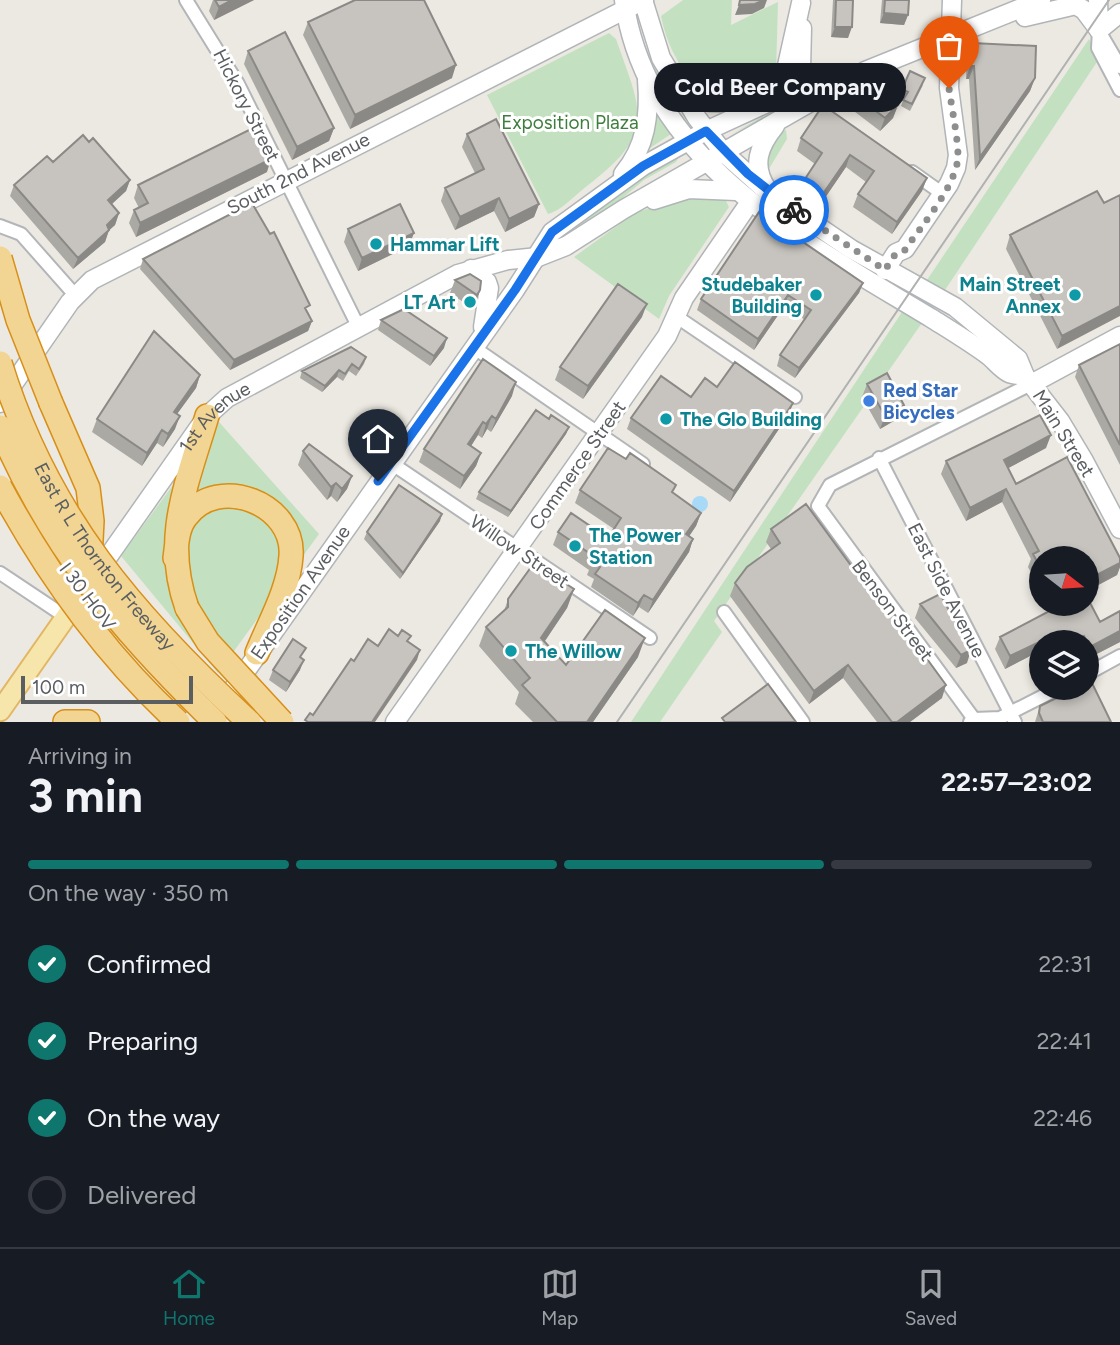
<!DOCTYPE html>
<meta charset="utf-8">
<style>
:root{--surface:#171b24;--page:#20242c;--text:#f1f3f6;--muted:#9ea1a6;--line:#363941;--accent:#0f766e}
body{margin:0;font-family:Figtree,sans-serif;background:var(--page);color:var(--text);height:100vh;display:flex;flex-direction:column;font-size:26px;white-space:nowrap}
*{box-sizing:border-box;margin:0}
p{font-size:23px;color:var(--muted)}
.icon{flex:none;width:38px;height:38px;fill:none;stroke:currentColor;stroke-width:2;stroke-linecap:round;stroke-linejoin:round}
.map{position:relative;height:722px;overflow:hidden}
.sheet{display:flex;flex-direction:column;background:var(--surface);flex:1}
.sheet>*{flex:none}
.needle{width:46px;rotate:107deg}
.buttons{position:absolute;left:1029px;top:546px;display:grid;gap:14px}
.buttons a{display:grid;place-items:center;width:70px;height:70px;border-radius:50%;background:var(--surface);box-shadow:0 4px 10px #0003;font-size:35px}
.scale{position:absolute;left:21px;bottom:18px;width:172px;box-sizing:border-box;padding-left:7px;border:4px solid #5a5e61;border-top:0;font-size:19px;line-height:24px;white-space:nowrap;color:#5a5e61;-webkit-text-stroke:5px #fff;paint-order:stroke}
.pin{position:absolute;display:grid;place-items:center;width:60px;height:60px;color:#fff;margin:-72px -30px;border-radius:50% 50% 50% 0;rotate:-45deg;box-shadow:0 0 7px #0007}
.pin .icon{rotate:45deg}
.courier{position:absolute;display:grid;place-items:center;width:70px;height:70px;margin:-35px;border:5px solid #1a73e8;border-radius:50%;background:#fff;color:#222;box-shadow:0 2px 9px #0007}
.bubble{position:absolute;height:49px;border-radius:24px;background:var(--surface);box-shadow:0 4px 10px #0003;font-size:23px;font-weight:700;line-height:49px;text-align:center}
.summary em{font-style:normal;font-weight:700}
.summary div{display:flex;flex-direction:column-reverse}
.summary{display:flex;align-items:center;justify-content:space-between;height:119px;padding:0 28px}
h1{font-size:46px;font-weight:700;line-height:52px}
.bar{display:grid;grid-template-columns:repeat(4,1fr);gap:10px 7px;align-content:center;height:84px;padding:0 28px}
.bar i{height:9px;border-radius:5px;background:var(--line)}
.bar .active{background:var(--accent)}
.bar p{grid-column:span 4}
ol{padding:0 28px;list-style:none}
li{display:flex;align-items:center;gap:21px;height:77px}
li p{margin-inline-start:auto}
li .icon{padding:7px;border-radius:50%;background:var(--accent);color:#fff;stroke-width:4}
li:last-child{color:var(--muted)}
li i{width:38px;height:38px;border:4px solid var(--line);border-radius:50%}
.tabs{display:flex;justify-content:space-around;align-items:center;height:98px;border-top:2px solid var(--line);background:var(--surface);font-size:19px;color:var(--muted)}
.tabs a{display:grid;justify-items:center;gap:4px}
.tabs .active{color:var(--accent)}
.map>svg:first-child{display:block}
.green{fill:#c3e1c1}
.water{fill:#a8d9f6}
.lines{fill:none;stroke-linecap:round;stroke-linejoin:round}
.street-casing{stroke:#b3b5b8;stroke-width:16}
.secondary-casing{stroke:#b1b5b8;stroke-width:21}
.primary-casing{stroke:#e2b764;stroke-width:23}
.highway-casing{stroke:#d78f17;stroke-width:26}
.street{stroke:#fff;stroke-width:12}
.secondary{stroke:#fff;stroke-width:18}
.primary{stroke:#f6e6ac;stroke-width:19}
.highway{stroke:#f2d493;stroke-width:23}
.tram{stroke:#b0b1b1;stroke-width:2}
.highway-bridge-casing{stroke:#d78f17;stroke-width:26;stroke-linecap:butt}
.highway-bridge{stroke:#f2d493;stroke-width:23}
.wall{fill:#aba9a4}
.shaded-wall{fill:#8b8986}
.building{fill:#c7c4bf;stroke:#8b8986;stroke-width:2}
.done{stroke:#8d8f8e;stroke-width:7;stroke-dasharray:0 12.6}
.route{stroke:#1a73e8;stroke-width:9}
.culture-dot{fill:#0f9aa8;stroke:#fff;stroke-width:2.5}
.shop-dot{fill:#3f7fe0;stroke:#fff;stroke-width:2.5}
.labels{text-anchor:middle;stroke-width:6;stroke-linejoin:round;paint-order:stroke}
.street-label{font-size:19px;fill:#5a5e61;stroke:#fff}
.park-label{font-size:19px;fill:#3e7e3d;stroke:#fff}
.culture-label{font-size:19px;font-weight:bold;fill:#0d838f;stroke:#fff;text-anchor:start}
.shop-label{font-size:19px;font-weight:bold;fill:#366cbe;stroke:#fff;text-anchor:start}
</style>
<div class="map">
<svg width="1120" height="722" viewBox="0 0 1120 722">
<rect width="100%" height="100%" fill="#ece9e2"/>
<!-- green -->
<path class="green" d="M683 0H732L731 25 778 2 776 74C768 82 754 89 742 92 695 104 669 56 661 16Z
M639 29 652 64 688 121 650 68Z
M609 33 616 39C642 113 657 133 587 186 575 195 561 211 548 214L487 95Z
M1089 39 1099 59 945 290 714 621 722 632 660 722H631L904 309 911 312 932 284 927 280Z
M802 98 730 135 785 104Z
M654 105 671 134 644 152Z
M786 130 787 139 767 172 762 159 781 131Z
M679 156 676 162 644 180 619 201 557 239 622 186Z
M688 195 725 199 729 207 669 296 659 319 574 257 635 213Z
M219 422 319 534 218 673 121 556Z"/>
<!-- water -->
<path class="water" d="M692 504a8 8 0 1 1 16 0a8 8 0 1 1-16 0Z"/>
<g class="lines">
<!-- street casing -->
<g class="street-casing">
<path id="street" d="M186 0 238 84 358 326
M1099 30 1098 48 1120 90
M1099 31 1120 67
M912 172 943 194
M0 226 21 234 75 295
M677 317 795 397
M473 347 643 464
M879 458 1015 722
M391 463 650 638
M0 573 66 617
M724 612 803 722
M1087 674 1120 656
M974 719 818 506 830 485 1033 383
M970 722 974 719 1000 718 1059 688"/>
</g>
<!-- secondary casing -->
<g class="secondary-casing">
<g id="secondary">
<path d="M624 0C646 162 806 242 931 318 950 330 970 342 989 356 995 361 1002 370 1009 373 1013 375 1020 375 1025 376"/>
<path d="M643 0 661 58 697 118 723 152 770 194 851 249 955 307 1018 359 1025 376 1060 421 1084 461 1120 529"/>
<path d="M1098 0 1099 30"/>
<path d="M1025 17 1076 5 1084 10 1099 30"/>
<path d="M1099 30 1120 13"/>
<path d="M681 85 709 102 756 103"/>
<path d="M788 96 801 69 802 28"/>
<path d="M767 103 784 79 801 3"/>
<path d="M623 174C646 147 650 115 647 80"/>
<path d="M767 189C751 165 759 146 775 126"/>
<path d="M654 200 689 189 736 191"/>
<path d="M471 269 487 282 489 288 483 327"/>
<path d="M885 270 896 253 905 249 949 184 956 168 958 155 949 88 952 0"/>
<path d="M1033 383 1120 336"/>
<path d="M0 403 70 302 92 280 644 0"/>
<path id="s1" d="M96 574 207 416 227 398 458 274 508 260 538 257 566 246 624 209 865 71 1041 0"/>
<path d="M219 709 515 290 552 232 643 166 706 131 767 103 824 88"/>
<path d="M395 722 667 336 684 298 750 202"/>
</g>
</g>
<!-- primary casing -->
<g class="primary-casing">
<path id="primary" d="M0 711 89 584"/>
</g>
<!-- highway casing -->
<g class="highway-casing">
<path id="highway" d="M51 403 88 488 92 521 90 559
M175 558C177 544 177 528 186 517 218 473 295 504 291 556 289 589 269 623 257 653
M187 608C162 538 187 484 207 416
M65 722H88"/>
</g>
<!-- street -->
<use href="#street" class="street"/>
<!-- secondary -->
<use href="#secondary" class="secondary"/>
<!-- primary -->
<use href="#primary" class="primary"/>
<!-- highway -->
<use href="#highway" class="highway"/>
<!-- tram -->
<path class="tram" d="M617 722 1109 0"/>
<!-- highway-bridge casing -->
<g class="highway-bridge-casing">
<g id="highway-bridge">
<path d="M0 258 18 320 51 403"/>
<path id="s2" d="M0 363C47 516 134 616 249 722"/>
<path d="M0 427C50 547 123 633 215 722"/>
<path d="M0 487C47 574 105 655 178 722"/>
<path d="M187 608 208 642 282 722"/>
</g>
</g>
<!-- highway-bridge -->
<use href="#highway-bridge" class="highway-bridge"/>
</g>
<!-- wall -->
<path class="wall" d="M213 0H254L214 20 209 11Z
M833 0H853L848 38 831 37Z
M882 0H909L908 15 904 25 880 23Z
M308 22 452 78 350 129 303 35Z
M972 43 1035 78 1030 91 975 170 969 79H966L967 56Z
M248 51 334 128 329 141 292 160 244 64Z
M923 85 910 111 901 106 904 98 899 96 902 89Z
M847 89 898 105 893 118 880 131 842 102Z
M467 134 539 204 534 217 505 232 494 211 455 230 441 201 445 188 475 173 462 147Z
M801 138 927 178 922 191 892 234 853 207 858 194 866 182 846 167 816 211 796 197 801 185 815 164 797 151Z
M89 142 130 180 126 191 111 205 119 213 115 225 109 230 105 242 73 269 10 196 14 185Z
M267 172 136 237 129 223 134 210 139 208 134 198 138 185Z
M1120 195 1057 349 1006 249 1010 235 1104 203Z
M348 229 409 246 358 271 344 242Z
M143 259 308 312 312 321 308 331 230 370 140 269Z
M455 280 480 290 475 304 472 308 450 293Z
M863 283 859 293 795 378 777 366 780 355 805 320 785 305 754 350 697 310 701 299Z
M642 317 583 399 555 380 560 367Z
M381 320 444 348 430 366 378 330Z
M1120 344V465L1075 377 1079 365Z
M366 357 364 364 356 376 349 371 343 381 337 377 322 392 300 378 302 371Z
M200 375 196 388 177 414 175 429 163 447 157 443 142 466 92 432 97 419Z
M867 384 904 405 899 418 880 429 862 397Z
M717 387 793 403 789 414 730 502 627 429 631 418Z
M512 396 491 432 487 429 482 438 478 435 471 446 481 453 476 466 460 489 419 462 424 449Z
M549 419 569 427 566 434 508 517 476 499 479 492Z
M1046 448 1008 468 1016 484 1120 558V567L1117 575 1087 591V558H1041V591L1028 567 1031 559 1002 502 966 521 941 474 946 461Z
M303 451 352 476 347 489 337 502 331 496 327 500 298 465Z
M580 490 673 493 701 513 696 526 689 536 693 539 689 552 648 613 639 607 633 616 591 587 594 579 587 575 589 570 553 545 558 532 608 538 614 529 575 503Z
M440 521 400 579 364 539 367 532Z
M771 529 942 698 910 722H877L843 678 809 704 730 596 735 583 771 549 766 542Z
M574 589 567 608 545 641 566 665 638 657 593 722H533L515 704 519 692 479 646 486 627 504 611 508 599Z
M940 594 967 663 956 668 915 618 920 604Z
M1048 604H1087L1100 622 1120 611V642L1087 659V642H1041V668L1034 654 1005 669 995 649 1000 637 1052 610Z
M302 659 300 670 286 692 269 680 273 670Z
M1040 706 1111 722H1035Z"/>
<!-- shaded-wall -->
<path class="shaded-wall" d="M232 0H254L214 20 219 7Z
M764 0H767L764 8 752 14 735 15 739 5Z
M884 13 908 15 904 25 880 23Z
M835 27H852L848 38 831 37Z
M456 65 452 78 350 129 355 115Z
M970 66H974L969 79H966Z
M1035 78 1030 91 975 170 980 157Z
M898 105 893 118 880 131 885 118Z
M334 128 329 141 292 160 297 147Z
M850 155 846 167 816 211 820 198Z
M271 159 267 172 136 237 140 223Z
M927 178 922 191 892 234 897 222Z
M130 180 126 191 103 212 108 200Z
M499 198 494 211 455 230 460 217Z
M539 204 534 217 505 232 509 219Z
M119 213 115 225 103 236 107 225Z
M109 230 105 242 73 269 78 258Z
M414 233 409 246 358 271 362 258Z
M863 283 859 293 795 378 799 368Z
M480 290 475 304 472 308 477 295Z
M788 295 785 305 754 350 758 339Z
M647 304 642 317 583 399 588 386Z
M1120 306V316L1057 349 1062 336Z
M312 321 308 331 230 370 234 360Z
M447 338 444 348 430 366 434 356Z
M339 370 337 377 322 392 325 386Z
M200 375 196 388 169 425 174 412Z
M516 382 512 396 491 432 496 419Z
M793 403 789 414 730 502 734 491Z
M904 405 899 418 880 429 885 416Z
M180 416 175 429 163 447 168 434Z
M492 416 487 429 482 438 486 424Z
M483 422 478 435 464 457 468 444Z
M569 427 566 434 508 517 511 511Z
M162 430 157 443 142 466 147 453Z
M1051 435 1046 448 999 473 1004 460Z
M481 453 476 466 460 489 464 476Z
M352 476 347 489 337 502 342 489Z
M336 483 331 496 327 500 331 487Z
M1006 489 1002 502 966 521 970 508Z
M701 513 696 526 682 547 686 534Z
M442 514 440 521 400 579 403 573Z
M693 539 689 552 648 613 653 600Z
M1120 563V567L1117 575 1087 591V580Z
M574 589 567 608 534 657 541 638Z
M644 595 639 607 633 616 638 603Z
M1120 631V642L1087 659 1090 647Z
M1084 636 1082 642H1071Z
M645 638 638 657 593 722H587Z
M1039 642 1034 654 1005 669 1010 656Z
M420 650 417 660 375 722H372Z
M971 650 967 663 956 668 961 655Z
M304 660 300 670 286 692 290 682Z
M848 665 843 678 809 704 814 691Z
M946 685 942 698 910 722H897Z"/>
<!-- building -->
<path class="building" d="M215 0H232L219 7Z
M355 0H424L456 65 355 115 308 22Z
M740 0H764L755 4 739 5Z
M836 0H853L852 27H835Z
M885 0H909L908 15 884 13Z
M285 32 334 128 297 147 248 51Z
M972 43 1036 46 1035 78 980 157 974 66H970Z
M910 71 925 78 912 104 903 100 908 92 902 89Z
M868 79 898 105 885 118 847 89Z
M823 105 927 178 897 222 858 194 874 171 850 155 820 198 801 185 822 153 801 138Z
M496 119 539 204 509 219 499 198 460 217 445 188 484 169 467 134Z
M255 127 271 159 140 223 134 210 148 203 138 185Z
M83 135 89 142 93 138 130 180 108 200 119 213 107 225 109 230 78 258 14 185 47 156 53 162Z
M1097 191 1104 203 1120 195V306L1062 336 1010 235Z
M252 203 270 234 274 232 310 305 305 308 312 321 234 360 143 259Z
M400 204 414 233 362 258 348 229Z
M759 212 863 283 799 368 780 355 811 310 788 295 758 339 701 299Z
M470 274 481 281 480 290 477 295 455 280Z
M618 284 647 304 588 386 560 367Z
M404 309 447 338 434 356 381 320Z
M154 331 200 375 174 412 180 416 168 434 162 430 147 453 97 419Z
M1120 344V445L1079 365Z
M351 347 366 357 359 369 352 364 345 374 339 370 325 386 302 371Z
M483 359 516 382 496 419 492 416 486 424 483 422 468 444 481 453 464 476 424 449Z
M735 362 793 403 734 491 631 418 661 376 691 397 705 378 717 387Z
M887 373 904 405 885 416 867 384Z
M536 410 549 419 551 415 569 427 511 511 479 492Z
M1040 415 1051 435 1004 460 1016 484 1067 457 1120 558V563L1087 580V558H1041V569L1033 554 1039 551 1006 489 970 508 946 461Z
M309 444 352 476 342 489 336 483 331 487 303 451Z
M608 448 626 459 630 453 676 485 672 492 701 513 686 534 693 539 653 600 644 595 638 603 595 574 600 567 592 562 595 557 558 532 571 513 608 538 621 518 580 490Z
M399 485 442 514 403 573 367 532Z
M806 504 858 575 863 571 946 685 897 722H892L848 665 814 691 735 583 747 567 780 543 771 529Z
M534 563 574 589 541 638 566 665 605 610 645 638 587 722H557L522 685 530 678 486 627 508 607V599Z
M940 594 971 650 961 655 920 604Z
M1087 597 1100 622 1120 611V631L1090 647 1084 636 1071 642H1041V647L1039 642 1010 656 1000 637 1061 605 1060 604H1087Z
M389 629 398 636 402 630 411 636 407 641 420 650 372 722H308L305 720 310 713 313 715 351 659 354 661 368 639 378 646Z
M293 639 306 648 300 657 304 660 290 682 273 670Z
M1091 681 1111 722H1043L1039 713 1040 706 1077 688H1087V683Z
M768 684 796 722H725L722 718Z"/>
<g class="lines">
<!-- done -->
<path class="done" d="M794 210 885 270 896 253 905 250C921 226 959 183 958 154 957 132 952 110 949 88"/>
<!-- route -->
<path class="route" d="M378 481 515 290 552 232 643 166 706 131 748 174 794 210"/>
</g>
<!-- markers -->
<g class="culture-dot">
<circle cx="376" cy="244" r="7"/>
<circle cx="816" cy="295" r="7"/>
<circle cx="1075" cy="295" r="7"/>
<circle cx="470" cy="302" r="7"/>
<circle cx="666" cy="419" r="7"/>
<circle cx="575" cy="546" r="7"/>
<circle cx="511" cy="651" r="7"/>
</g>
<circle class="shop-dot" cx="869" cy="401" r="7"/>
<g class="labels">
<!-- street labels -->
<g class="street-label">
<text transform="translate(247 105) rotate(63)" y="7">Hickory Street</text>
<text transform="translate(298 173) rotate(-27)" y="7">South 2nd Avenue</text>
<text dy="7" stroke="none"><textPath href="#s1" startOffset="198">1st Avenue</textPath></text>
<text transform="translate(1064 433) rotate(58)" y="7">Main Street</text>
<text transform="translate(577 465) rotate(-55)" y="7">Commerce Street</text>
<text transform="translate(520 551) rotate(34)" y="7">Willow Street</text>
<text dy="7" stroke="none"><textPath href="#s2" startOffset="222">East R L Thornton Freeway</textPath></text>
<text transform="translate(947 590) rotate(63)" y="7">East Side Avenue</text>
<text transform="translate(300 592) rotate(-55)" y="7">Exposition Avenue</text>
<text transform="translate(88 596) rotate(53)" y="7">I 30 HOV</text>
<text transform="translate(893 610) rotate(53)" y="7">Benson Street</text>
</g>
<!-- park labels -->
<g class="park-label">
<text x="570" y="129">Exposition Plaza</text>
</g>
<!-- culture labels -->
<g class="culture-label">
<text x="390" y="251">Hammar Lift</text>
<text x="802" y="291" text-anchor="end">Studebaker<tspan x="802" dy="22">Building</tspan></text>
<text x="1061" y="291" text-anchor="end">Main Street<tspan x="1061" dy="22">Annex</tspan></text>
<text x="456" y="309" text-anchor="end">LT Art</text>
<text x="680" y="426">The Glo Building</text>
<text x="589" y="542">The Power<tspan x="589" dy="22">Station</tspan></text>
<text x="525" y="658">The Willow</text>
</g>
<!-- shop labels -->
<g class="shop-label">
<text x="883" y="397">Red Star<tspan x="883" dy="22">Bicycles</tspan></text>
</g>
</g>
</svg>
<div class="buttons">
<a><svg class="needle" viewBox="-14 -14 28 28"><path d="M0-13l5 13h-10z" fill="#e53935"/><path d="M0 13l5-13h-10z" fill="#9ea1a6"/></svg></a>
<a><svg class="icon" aria-label="layers" viewBox="0 0 24 24"><path d="M12 4l9 5-9 5-9-5zM3 14l9 5 9-5"/></svg></a>
</div>
<div class="scale">100 m</div>
<div class="pin" style="left:949px;top:88px;background:#ea580c"><svg class="icon" aria-label="bag" viewBox="0 0 24 24"><path d="M5 8h14l-1 12H6zM9 8a3 3 0 0 1 6 0"/></svg></div>
<div class="pin" style="left:378px;top:481px;background:#1f2937"><svg class="icon" aria-label="home" viewBox="0 0 24 24"><path d="M3 11l9-7 9 7M6 9v11h12V9"/></svg></div>
<div class="courier" style="left:794px;top:210px"><svg class="icon" aria-label="bike" viewBox="0 0 24 24"><circle cx="6" cy="16" r="4"/><circle cx="18" cy="16" r="4"/><path d="M6 16l4-8h5l3 8M10 8l3 8H6M13 5h3"/></svg></div>
<div class="bubble" style="left:654px;top:63px;width:252px">Cold Beer Company</div>
</div>
<section class="sheet">
<div class="summary"><div><h1>3 min</h1><p>Arriving in</p></div><em>22:57–23:02</em></div>
<div class="bar"><i class="active"></i><i class="active"></i><i class="active"></i><i></i><p>On the way · 350 m</p></div>
<ol>
<li><svg class="icon" aria-label="check" viewBox="0 0 24 24"><path d="M5 12l5 5 9-10"/></svg>Confirmed<p>22:31</p></li>
<li><svg class="icon" aria-label="check" viewBox="0 0 24 24"><path d="M5 12l5 5 9-10"/></svg>Preparing<p>22:41</p></li>
<li><svg class="icon" aria-label="check" viewBox="0 0 24 24"><path d="M5 12l5 5 9-10"/></svg>On the way<p>22:46</p></li>
<li><i></i>Delivered</li>
</ol>
</section>
<nav class="tabs">
<a class="active"><svg class="icon" aria-label="home" viewBox="0 0 24 24"><path d="M3 11l9-7 9 7M6 9v11h12V9"/></svg>Home</a>
<a><svg class="icon" aria-label="map" viewBox="0 0 24 24"><path d="M3 6l6-2 6 2 6-2v14l-6 2-6-2-6 2zM9 4v14M15 6v14"/></svg>Map</a>
<a><svg class="icon" aria-label="saved" viewBox="0 0 24 24"><path d="M7 4h10v16l-5-4-5 4z"/></svg>Saved</a>
</nav>
